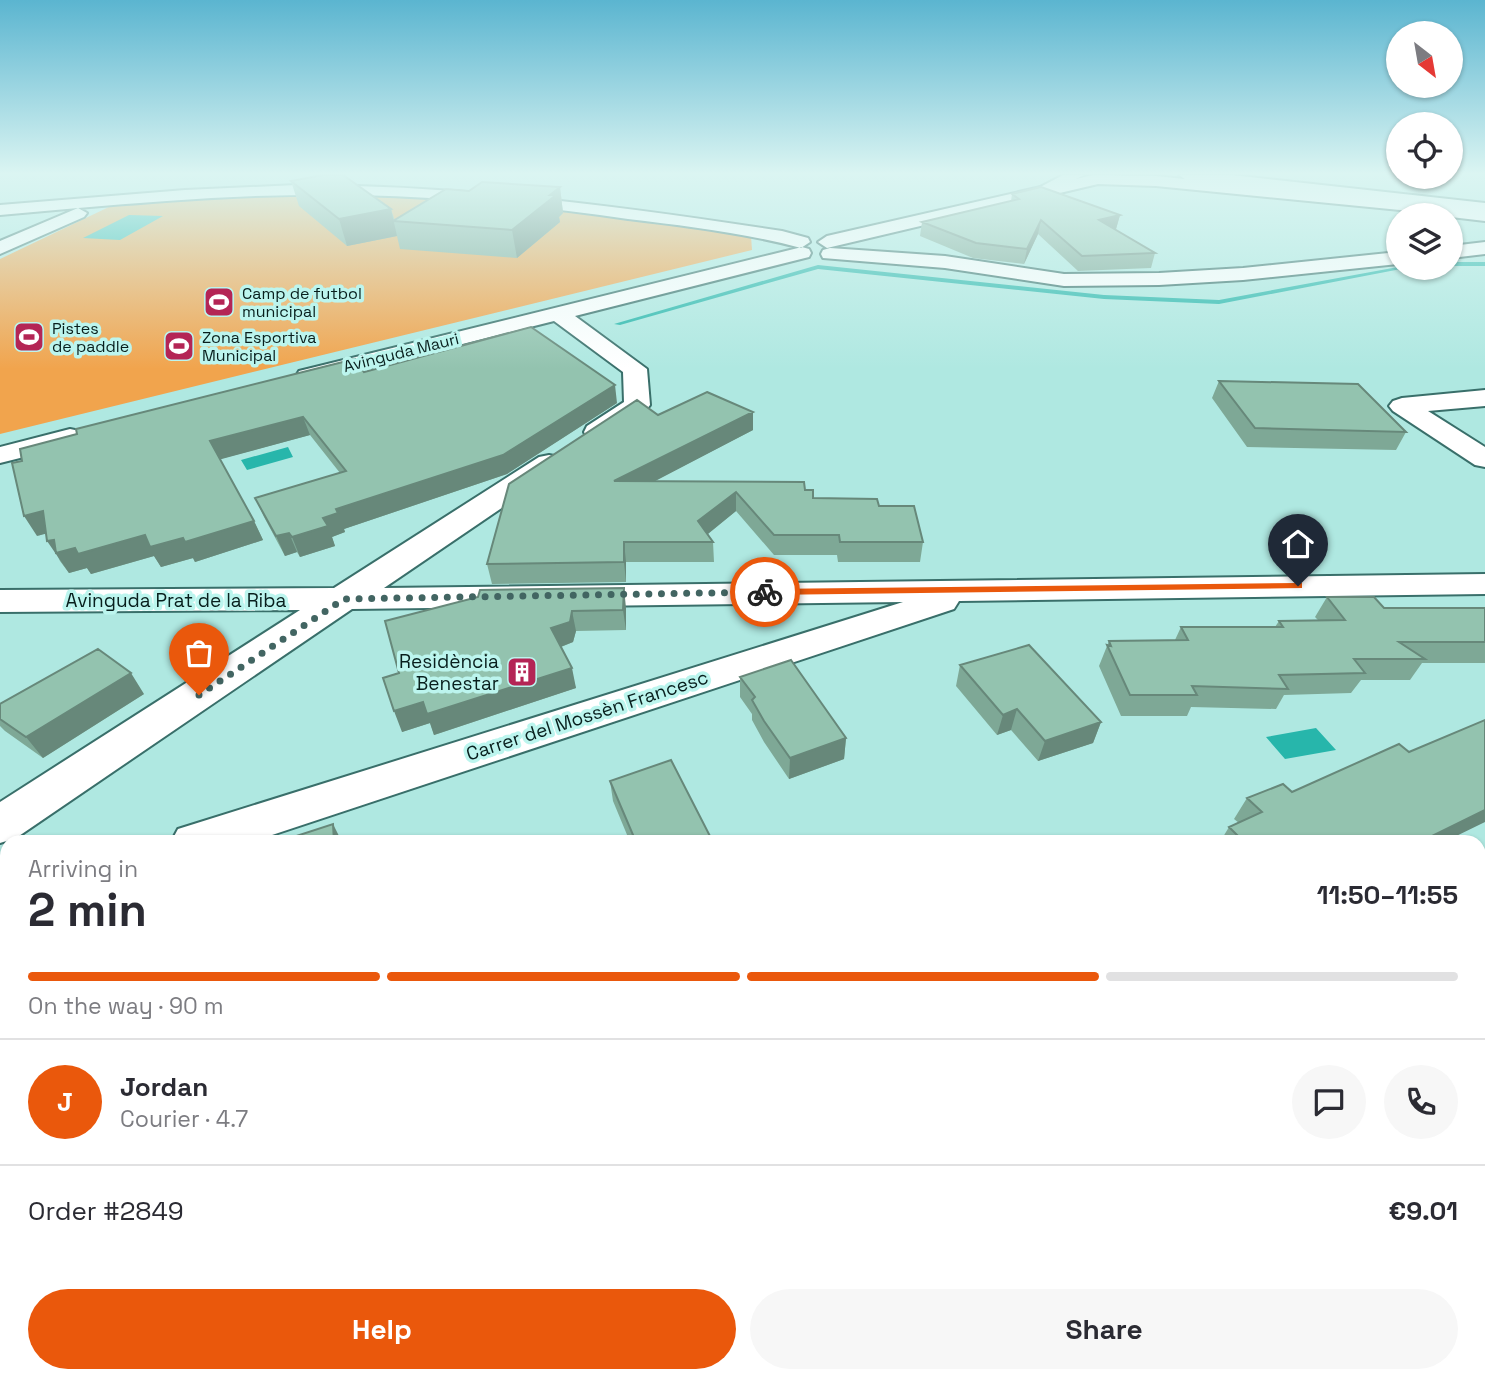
<!DOCTYPE html>
<meta charset="utf-8">
<style>
:root{--surface:#fff;--page:#f7f7f7;--text:#2b2b33;--muted:#7c7c81;--line:#e1e1e2;--accent:#ea580c}
body{margin:0;font-family:"Space Grotesk",sans-serif;background:var(--page);color:var(--text);height:100vh;display:flex;flex-direction:column;font-size:26px;white-space:nowrap}
*{box-sizing:border-box;margin:0}
p{font-size:23px;color:var(--muted)}
.icon{flex:none;width:38px;height:38px;fill:none;stroke:currentColor;stroke-width:2;stroke-linecap:round;stroke-linejoin:round}
.map{position:relative;flex:1;overflow:hidden}
.sheet{position:absolute;left:0px;top:835px;width:1486px;height:548px;display:flex;flex-direction:column;background:var(--surface);border-radius:21px 21px 0 0;box-shadow:0 2px 5px #0004}
.sheet>*{flex:none}
.needle{width:46px;rotate:149deg}
.fabs{position:absolute;left:1386px;top:21px;display:grid;gap:14px}
.fabs a{display:grid;place-items:center;width:77px;height:77px;border-radius:50%;background:var(--surface);box-shadow:0 2px 5px #0004;font-size:35px}
.pin{position:absolute;display:grid;place-items:center;width:60px;height:60px;color:#fff;margin:-72px -30px;border-radius:50% 50% 50% 0;rotate:-45deg;box-shadow:0 0 7px #0007}
.pin .icon{rotate:45deg}
.courier{position:absolute;display:grid;place-items:center;width:70px;height:70px;margin:-35px;border:5px solid #ea580c;border-radius:50%;background:#fff;color:#222;box-shadow:0 2px 9px #0007}
.summary em{font-style:normal;font-weight:800}
.summary div{display:flex;flex-direction:column-reverse}
.summary{display:flex;align-items:center;justify-content:space-between;height:119px;padding:0 28px}
h1{font-size:46px;font-weight:800;line-height:52px}
.bar{display:grid;grid-template-columns:repeat(4,1fr);gap:10px 7px;align-content:center;height:84px;padding:0 28px}
.bar i{height:9px;border-radius:5px;background:var(--line)}
.bar .on{background:var(--accent)}
.bar p{grid-column:span 4}
.line{display:flex;align-items:center;gap:18px;padding:0 28px;border-top:2px solid var(--line)}
.line div{flex:1}
.round{display:grid;place-items:center;flex:none;width:74px;height:74px;border-radius:37px;background:var(--page)}
.cta{display:flex;gap:14px;margin-top:auto;padding:14px 28px}
.cta a{flex:1;height:80px;border-radius:42px;background:var(--accent);color:#fff;font-size:28px;font-weight:800;line-height:80px;text-align:center}
.cta a+a{background:var(--page);color:var(--text)}
.map>svg:first-child{display:block}
.green{fill:#f1a44d}
.water{fill:#27b6ab}
.lines{fill:none;stroke-linecap:round;stroke-linejoin:round}
.stream{fill:#27b6ab;fill-rule:evenodd}
.street-casing{stroke:#396f6a;stroke-width:4}
.secondary-casing{stroke:#396f6a;stroke-width:4}
.street{fill:#fff;fill-rule:evenodd}
.secondary{fill:#fff;fill-rule:evenodd}
.wall{fill:#7ea896}
.shaded-wall{fill:#67887a}
.building{fill:#93c3af;stroke:#67887a;stroke-width:2}
.route{fill:#ea580c}
.done{stroke:#426562;stroke-width:7;stroke-dasharray:0 12.6}
.labels{text-anchor:middle;stroke-width:7;stroke-linejoin:round;paint-order:stroke}
.far-poi-label{font-size:16px;fill:#081f1d;stroke:#bcf5ee;text-anchor:start}
.far-street-label{font-size:16px;fill:#081f1d;stroke:#bcf5ee}
.street-label{font-size:19px;fill:#081f1d;stroke:#bcf5ee}
.poi-label{font-size:19px;fill:#081f1d;stroke:#bcf5ee;text-anchor:end}
</style>
<div class="map">
<svg width="1485" height="1381" viewBox="0 0 1485 1381">
<rect width="100%" height="100%" fill="#afe8e1"/>
<!-- green -->
<path class="green" d="M269 194C431 193 591 214 751 236L752 250 0 434V259L111 206Z"/>
<!-- water -->
<path class="water" d="M129 215 163 216 120 240 83 238Z
M288 447 293 457 247 470 241 460Z
M1316 728 1336 750 1285 759 1266 737Z"/>
<g class="lines">
<!-- stream -->
<path class="stream" d="M1451 262H1485V266H1451Z
M818 265 1104 295 1219 300 1398 267 1406 268 1219 304 1104 299 818 269 620 325 614 324Z"/>
<!-- street casing -->
<g class="street-casing">
<path id="street" d="M1093 175 1156 176 1485 211V221L1451 217V215L1156 186 1098 184 827 248 818 242 827 236Z
M296 185C460 185 620 206 782 231L808 238 810 242 801 248C745 233 686 226 628 219 539 206 449 197 359 195 265 193 171 200 78 208L87 213 84 217 0 254V241L78 208 0 215V205L185 190Z
M1485 242V254L1451 258V246Z
M802 247 809 249 811 253 809 257 575 316 647 369 650 405C639 420 606 442 587 438L584 432 587 426 624 402 623 372 554 321 308 383 299 381 296 376 299 371Z
M830 248 945 256 1064 274 1159 273 1243 268 1398 252V264L1243 280 1159 285 1064 286 945 268 823 258 821 254 823 250Z
M1485 390V406L1428 411 1485 447V467L1475 465 1393 411 1389 406 1393 401 1402 398Z
M70 429 80 431 84 437 80 443 0 463V447Z
M549 455 559 457 563 463 559 469 384 588 1485 574V594L959 601 954 609 251 842H171L178 829 194 824 903 602 352 609 16 838 0 843V802L300 610 0 612V590L334 588 539 457Z
M7 881V923L0 925V883Z
M1485 881V924L1479 926V883Z
M540 1376H618L616 1381H537Z"/>
</g>
<!-- secondary casing -->
<g class="secondary-casing">
<path id="secondary" d="M1063 175H1084L1041 197H1029L1027 194Z
M1179 175H1232L1485 203V213L1186 180Z"/>
</g>
<!-- street -->
<use href="#street" class="street"/>
<!-- secondary -->
<use href="#secondary" class="secondary"/>
</g>
<!-- wall -->
<path class="wall" d="M291 181 391 209 395 221 469 191 560 187 563 213 559 217 560 222 517 258 400 249 397 236 347 246 299 206Z
M1012 194 1120 215 1116 229 1115 230 1155 253 1151 268 1078 271 1038 234 1024 264 973 258 920 236 922 222 1011 201Z
M364 372 617 403 507 474 344 529 345 532 332 537 335 546 300 557 297 552 285 556 264 517 255 498 340 473 310 435 220 459 254 521 263 540 195 562 193 558 161 567 154 556 91 574 87 568 69 573 60 561 46 533 37 536Z
M1219 381 1406 432 1396 450 1247 447 1212 398Z
M753 412V430L654 481 805 490 813 498 879 506 923 542 920 562H838L837 555H774L736 511 708 534 713 542 714 562H626V582L492 584 487 564 658 415Z
M1327 597 1384 608H1485V663H1422L1410 680H1361L1351 693 1284 695 1276 709 1191 707 1187 716H1121L1099 666 1109 641 1175 640 1181 627H1275L1279 621 1318 620 1315 617Z
M626 608V630L576 631 573 642 561 647 576 688 434 735 430 723 402 732 399 673 385 621Z
M960 665 1101 722 1093 743 1038 761 1011 730 997 735 956 686Z
M740 677 846 738 844 759 789 779 764 742 752 720V714L740 697Z
M144 694 43 758 5 731 0 726V704Z
M1409 752 1444 842H1220L1229 827 1239 823 1234 819 1247 798 1292 792Z
M610 781 713 842H630L613 801Z"/>
<!-- shaded-wall -->
<path class="shaded-wall" d="M560 187 563 213 559 217 560 222 517 258 512 230 550 195Z
M391 209 397 236 347 246 339 219Z
M1120 215 1116 229 1095 235 1099 220Z
M1041 220 1038 234 1024 264 1027 249Z
M615 385 617 403 507 474 344 529 345 532 332 537 335 546 300 557 292 537 336 509Z
M753 412V430L617 501 614 481Z
M303 417 310 435 218 460 210 441Z
M736 492V511L699 541 698 521Z
M43 511 56 531 37 536 24 516Z
M254 521 263 540 195 562 185 542Z
M289 533 297 552 285 556 276 536Z
M145 535 183 538 193 558 161 567 154 556 91 574 87 568 69 573 47 541 54 540 75 548Z
M624 542 626 562V582L624 562Z
M624 588 626 608V630L623 610Z
M572 611 576 631 573 642 555 649 551 628Z
M572 668 576 688 434 735 430 723 402 732 394 711 423 702Z
M131 673 144 694 43 758 26 737Z
M1017 709 1011 730 997 735 1003 715Z
M1101 722 1093 743 1038 761 1045 741Z
M846 738 844 759 789 779 790 758Z
M1485 810V822L1444 842H1420Z
M333 824 342 842H334Z
M7 1025V1136L0 1139V1057Z
M219 1376H239L240 1381H219Z
M340 1376H375L364 1381H329Z"/>
<!-- building -->
<path class="building" d="M323 175H343L391 209 339 219 291 181Z
M482 182 560 187 550 195H556L512 230 393 221 446 189 469 191Z
M1041 187 1120 215 1099 220 1155 253 1082 256 1041 220 1027 249 976 243 922 222 1019 199 1012 194Z
M531 327 615 385 503 455 336 509 338 513 323 518 328 526 292 537 289 533 276 536 255 498 346 471 303 417 210 441 254 521 185 542 183 538 150 547 145 535 78 554 75 548 56 553 54 540 47 541 43 511 24 516 12 463 22 461 20 449 77 434 76 429 355 359 364 372Z
M1219 381 1358 384 1406 432 1255 428Z
M707 392 753 412 614 481 804 482 805 490H813V498L877 499 879 506H914L923 542H840L839 535H774L736 492 698 521 713 542H624V562L487 564 509 484 637 400 658 415Z
M624 588 623 610 572 611 570 622 551 628 572 668 427 714 423 702 394 711 383 678 399 673 385 621 478 597 480 590Z
M1327 597H1374L1384 608H1485V642H1399L1425 659H1354L1365 673 1279 675 1288 689 1192 686 1197 695H1130L1107 645 1111 646 1109 641 1188 640 1181 627H1283L1279 621 1345 620Z
M1029 645 1101 722 1045 741 1017 709 1003 715 960 665Z
M98 649 131 673 26 737 0 719V704Z
M791 660 846 738 790 758 764 721 752 700 755 697 740 677Z
M1485 720V810L1420 842H1244L1229 827 1262 812 1247 798 1283 784 1292 792 1399 744 1409 752Z
M671 760 713 842H636L610 781Z
M333 824 334 842H278Z
M7 1025 0 1057V1027Z
M30 1376H219V1381H30Z
M287 1376H340L329 1381H288Z"/>
<!-- sky -->
<linearGradient id="sky" x2="0" y2="1"><stop stop-color="#5bb5d0"/><stop offset="0.47" stop-color="#dbf5f2"/><stop offset="1" stop-color="#dbf5f2" stop-opacity="0"/></linearGradient>
<rect width="1485" height="369" fill="url(#sky)"/>
<!-- route -->
<path class="route" d="M1298 583H1302V588L765 595 760 592 765 589Z"/>
<g class="lines">
<!-- done -->
<path class="done" d="M199 695 344 599 765 592"/>
</g>
<!-- icons -->
<defs>
<g id="stadium-square" transform="scale(1.575)"><rect x="-9" y="-9" width="18" height="18" rx="4" fill="#b42555" stroke="#bcf5ee"/><path d="M0-5a6.5 5 0 1 0 0 10a6.5 5 0 1 0 0-10ZM-3.5-1.8h7v3.6h-7Z" fill="#fff"/></g>
<g id="building-square" transform="scale(1.575)"><rect x="-9" y="-9" width="18" height="18" rx="4" fill="#b42555" stroke="#bcf5ee"/><path d="M-4-6H4V6H1V3H-1V6H-4ZM-2.5-4.3h1.7v1.8h-1.7ZM.8-4.3h1.7v1.8H.8ZM-2.5-1h1.7V.8h-1.7ZM.8-1h1.7V.8H.8Z" fill="#fff"/></g>
</defs>
<g fill-rule="evenodd">
<use href="#stadium-square" x="219" y="302"/>
<use href="#stadium-square" x="29" y="337"/>
<use href="#stadium-square" x="179" y="346"/>
<use href="#building-square" x="522" y="672"/>
</g>
<g class="labels">
<!-- far-poi labels -->
<g class="far-poi-label">
<text x="242" y="299">Camp de futbol<tspan x="242" dy="18">municipal</tspan></text>
<text x="52" y="334">Pistes<tspan x="52" dy="18">de paddle</tspan></text>
<text x="202" y="343">Zona Esportiva<tspan x="202" dy="18">Municipal</tspan></text>
</g>
<!-- far-street labels -->
<g class="far-street-label">
<text transform="translate(401 352) rotate(-14)" y="6">Avinguda Mauri</text>
</g>
<!-- street labels -->
<g class="street-label">
<text x="176" y="607">Avinguda Prat de la Riba</text>
<text transform="translate(587 715) rotate(-18)" y="7">Carrer del Mossèn Francesc</text>
</g>
<!-- poi labels -->
<g class="poi-label">
<text x="499" y="668">Residència<tspan x="499" dy="22">Benestar</tspan></text>
</g>
</g>
</svg>
<div class="fabs">
<a><svg class="needle" viewBox="-14 -14 28 28"><path d="M0-13l5 13h-10z" fill="#e53935"/><path d="M0 13l5-13h-10z" fill="#7c7c81"/></svg></a>
<a><svg class="icon" aria-label="locate" viewBox="0 0 24 24"><circle cx="12" cy="12" r="6"/><path d="M12 2v4M12 18v4M2 12h4M18 12h4"/></svg></a>
<a><svg class="icon" aria-label="layers" viewBox="0 0 24 24"><path d="M12 4l9 5-9 5-9-5zM3 14l9 5 9-5"/></svg></a>
</div>
<div class="pin" style="left:199px;top:695px;background:#ea580c"><svg class="icon" aria-label="bag" viewBox="0 0 24 24"><path d="M5 8h14l-1 12H6zM9 8a3 3 0 0 1 6 0"/></svg></div>
<div class="pin" style="left:1298px;top:586px;background:#1f2937"><svg class="icon" aria-label="home" viewBox="0 0 24 24"><path d="M3 11l9-7 9 7M6 9v11h12V9"/></svg></div>
<div class="courier" style="left:765px;top:592px"><svg class="icon" aria-label="bike" viewBox="0 0 24 24"><circle cx="6" cy="16" r="4"/><circle cx="18" cy="16" r="4"/><path d="M6 16l4-8h5l3 8M10 8l3 8H6M13 5h3"/></svg></div>
<section class="sheet">
<div class="summary"><div><h1>2 min</h1><p>Arriving in</p></div><em>11:50–11:55</em></div>
<div class="bar"><i class="on"></i><i class="on"></i><i class="on"></i><i></i><p>On the way · 90 m</p></div>
<div class="line" style="height:126px"><b class="round" style="background:var(--accent);color:#fff">J</b><div><b>Jordan</b><p>Courier · 4.7</p></div><a class="round"><svg class="icon" aria-label="chat" viewBox="0 0 24 24"><path d="M4 5h16v11H9l-5 4z"/></svg></a><a class="round"><svg class="icon" aria-label="phone" viewBox="0 0 24 24"><path d="M5 4h4l2 5-3 2q2 4 5 5l2-3 5 2v4C11 20 4 13 5 4z"/></svg></a></div>
<div class="line" style="height:91px"><div>Order #2849</div><b>€9.01</b></div>
<div class="cta"><a>Help</a><a>Share</a></div>
</section>
</div>
